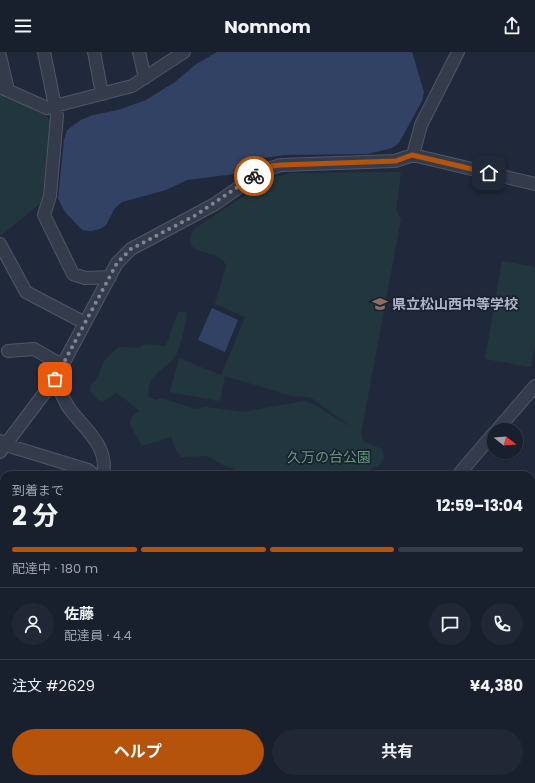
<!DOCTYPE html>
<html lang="ja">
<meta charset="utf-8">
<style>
:root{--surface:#181f2d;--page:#212735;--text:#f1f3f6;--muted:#9fa2aa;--line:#363d49;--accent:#b45309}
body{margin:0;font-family:Poppins,"Noto Sans JP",sans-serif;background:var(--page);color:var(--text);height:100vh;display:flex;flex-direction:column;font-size:15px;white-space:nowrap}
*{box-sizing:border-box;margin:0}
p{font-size:13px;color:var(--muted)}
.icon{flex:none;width:22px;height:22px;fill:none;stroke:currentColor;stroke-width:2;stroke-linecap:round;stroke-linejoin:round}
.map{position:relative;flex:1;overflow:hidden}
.sheet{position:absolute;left:0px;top:419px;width:535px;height:312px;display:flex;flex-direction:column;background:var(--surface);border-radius:12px 12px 0 0;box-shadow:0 1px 3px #0004,0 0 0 1px var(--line)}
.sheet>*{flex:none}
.needle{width:26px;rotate:107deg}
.fabs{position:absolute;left:487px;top:371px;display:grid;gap:8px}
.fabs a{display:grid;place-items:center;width:36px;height:36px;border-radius:50%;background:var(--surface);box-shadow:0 1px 3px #0004,0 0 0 1px var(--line);font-size:20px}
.pin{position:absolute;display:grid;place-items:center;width:34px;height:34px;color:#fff;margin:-17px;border-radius:8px;box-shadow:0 2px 6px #0006}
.courier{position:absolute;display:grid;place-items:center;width:40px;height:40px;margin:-20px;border:3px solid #b45309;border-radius:50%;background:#fff;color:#222;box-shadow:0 1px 5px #0007}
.headline em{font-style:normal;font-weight:700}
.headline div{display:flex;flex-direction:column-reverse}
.headline{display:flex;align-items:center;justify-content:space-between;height:68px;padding:0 12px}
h1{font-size:26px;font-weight:700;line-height:30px}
.bar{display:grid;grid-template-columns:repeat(4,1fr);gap:6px 4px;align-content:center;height:48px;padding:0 12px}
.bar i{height:5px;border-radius:3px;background:var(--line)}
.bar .on{background:var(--accent)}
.bar p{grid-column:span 4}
.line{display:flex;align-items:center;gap:10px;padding:0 12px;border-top:1px solid var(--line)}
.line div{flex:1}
.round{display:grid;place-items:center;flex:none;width:42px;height:42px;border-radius:21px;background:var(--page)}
.action{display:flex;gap:8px;margin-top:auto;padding:8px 12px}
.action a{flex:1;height:46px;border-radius:24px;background:var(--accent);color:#fff;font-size:16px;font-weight:700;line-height:46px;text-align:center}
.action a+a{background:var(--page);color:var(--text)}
header{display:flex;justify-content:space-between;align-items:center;height:52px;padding:0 12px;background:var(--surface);font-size:18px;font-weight:700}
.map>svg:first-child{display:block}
.green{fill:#22373d}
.water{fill:#324265}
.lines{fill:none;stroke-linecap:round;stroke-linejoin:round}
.minor-casing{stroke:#4f5667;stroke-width:14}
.minor{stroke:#343c4c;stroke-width:12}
.done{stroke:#7d8597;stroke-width:4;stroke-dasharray:0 7.2}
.route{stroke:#b45309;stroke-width:5}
.labels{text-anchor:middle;stroke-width:3.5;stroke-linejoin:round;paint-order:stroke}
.poi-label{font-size:14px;font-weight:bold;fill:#afb6c8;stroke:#1a2131;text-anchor:start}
.park-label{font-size:14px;fill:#649b77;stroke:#1a2131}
</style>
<header><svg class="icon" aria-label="menu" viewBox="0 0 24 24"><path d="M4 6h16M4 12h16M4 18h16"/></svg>Nomnom<svg class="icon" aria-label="share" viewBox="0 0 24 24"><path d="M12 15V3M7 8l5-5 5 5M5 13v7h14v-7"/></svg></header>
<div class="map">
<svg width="535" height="731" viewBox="0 0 535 731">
<rect width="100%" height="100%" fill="#20293c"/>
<!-- green -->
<path class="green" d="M0 41 46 63 51 70 42 150 0 184Z
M401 120 396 158 401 168 400 172 361 382 363 389 382 397 384 405C379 419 373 412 365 421V423H236L234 417 227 415 206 404 181 405 177 400 171 385 142 394 130 372 131 366 139 359C137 356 120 343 116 341L104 349 98 348 90 339 91 333 97 326 104 309 112 300 120 295 139 296 145 292 166 294 178 260H186L187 264C184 276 182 290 177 301 170 316 145 321 149 345L155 348 162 346 195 357 206 355 243 360 305 349 315 353 354 377 310 345 292 344 225 324 220 349 170 340 179 306 221 323 245 265 215 252 226 214C220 194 177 207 194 177L271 126 290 121Z
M502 209 535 215V292L531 315 485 307Z"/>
<!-- water -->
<path class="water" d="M217 0H412L424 40 422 49 399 91 392 96 368 102 284 103 264 106 234 122 187 128 166 138 122 150 115 156 106 173 100 177 91 179 82 178 65 160 58 147 64 88 67 78 81 68 93 63 118 58 146 48 175 30 195 13Z
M212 256 238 268 225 300 198 288Z"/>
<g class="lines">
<!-- minor casing -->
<g class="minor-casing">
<path id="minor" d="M44 0 57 64 50 144 44 163 73 222 85 226 110 225
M94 0 102 42
M139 0 145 26
M0 4 8 38
M0 35 47 56 132 34 184 0
M413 103 421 73 458 0
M0 192 26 240 85 271
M8 299 34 297 62 313
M55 327C59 336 63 347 69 356 84 377 109 393 103 423
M497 378 535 334
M0 389 6 393 88 418 94 423
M0 400 55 327 117 211 131 197 215 152 264 118 281 113 395 109 413 103 535 132
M458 423 494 381
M531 440 535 441
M0 464 4 458
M0 489 4 498
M531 509H535
M0 518 4 516
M531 551 535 552
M0 560 4 561
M531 577 535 578
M531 594 535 595
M0 634 4 635
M531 636 535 638
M531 675 535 662
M0 716 4 717
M28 727 37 731
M261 727 273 731
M515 727 527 731
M9 731 10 727
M124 731 125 727
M174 731 175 727
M249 731 250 727
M327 731 328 727
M450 731 451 727"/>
</g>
<!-- minor -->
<use href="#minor" class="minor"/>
</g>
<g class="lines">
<!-- done -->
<path class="done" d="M55 327 117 211 131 197 196 163 254 124"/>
<!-- route -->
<path class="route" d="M254 124 272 114 281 113 396 109 412 103 489 121"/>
</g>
<!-- icons -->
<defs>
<g id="school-bare" transform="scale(1.2)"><path d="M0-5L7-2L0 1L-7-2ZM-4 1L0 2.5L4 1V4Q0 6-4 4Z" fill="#8d6e63" stroke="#1a2131" stroke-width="2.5" paint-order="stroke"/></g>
</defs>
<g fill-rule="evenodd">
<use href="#school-bare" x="380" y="252"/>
</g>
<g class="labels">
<!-- poi labels -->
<g class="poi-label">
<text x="392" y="257">県立松山西中等学校</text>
</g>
<!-- park labels -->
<g class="park-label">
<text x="329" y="410">久万の台公園</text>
</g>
</g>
</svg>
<div class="fabs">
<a><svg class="needle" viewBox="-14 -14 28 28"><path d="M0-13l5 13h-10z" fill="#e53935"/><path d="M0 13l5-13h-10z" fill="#9fa2aa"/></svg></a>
</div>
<div class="pin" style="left:55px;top:327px;background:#ea580c"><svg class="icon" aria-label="bag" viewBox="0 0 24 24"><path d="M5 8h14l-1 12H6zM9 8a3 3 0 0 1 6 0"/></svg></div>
<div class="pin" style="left:489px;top:121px;background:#1f2937"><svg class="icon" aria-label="home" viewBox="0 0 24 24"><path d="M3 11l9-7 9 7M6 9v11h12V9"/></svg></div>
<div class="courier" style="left:254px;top:124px"><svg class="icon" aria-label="bike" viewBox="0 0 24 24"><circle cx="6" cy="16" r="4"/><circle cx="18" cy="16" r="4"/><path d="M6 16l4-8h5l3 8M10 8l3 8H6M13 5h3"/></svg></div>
<section class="sheet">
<div class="headline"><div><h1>2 分</h1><p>到着まで</p></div><em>12:59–13:04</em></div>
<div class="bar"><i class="on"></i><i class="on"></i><i class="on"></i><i></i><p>配達中 · 180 m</p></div>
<div class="line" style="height:72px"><a class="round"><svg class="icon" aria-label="person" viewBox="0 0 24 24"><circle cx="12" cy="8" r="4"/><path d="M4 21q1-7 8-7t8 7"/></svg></a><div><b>佐藤</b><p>配達員 · 4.4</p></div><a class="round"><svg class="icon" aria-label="chat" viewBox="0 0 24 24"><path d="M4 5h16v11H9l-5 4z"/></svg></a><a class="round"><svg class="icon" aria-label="phone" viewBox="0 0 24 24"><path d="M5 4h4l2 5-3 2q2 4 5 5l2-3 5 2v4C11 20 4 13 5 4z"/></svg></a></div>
<div class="line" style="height:52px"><div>注文 #2629</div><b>¥4,380</b></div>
<div class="action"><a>ヘルプ</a><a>共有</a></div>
</section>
</div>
